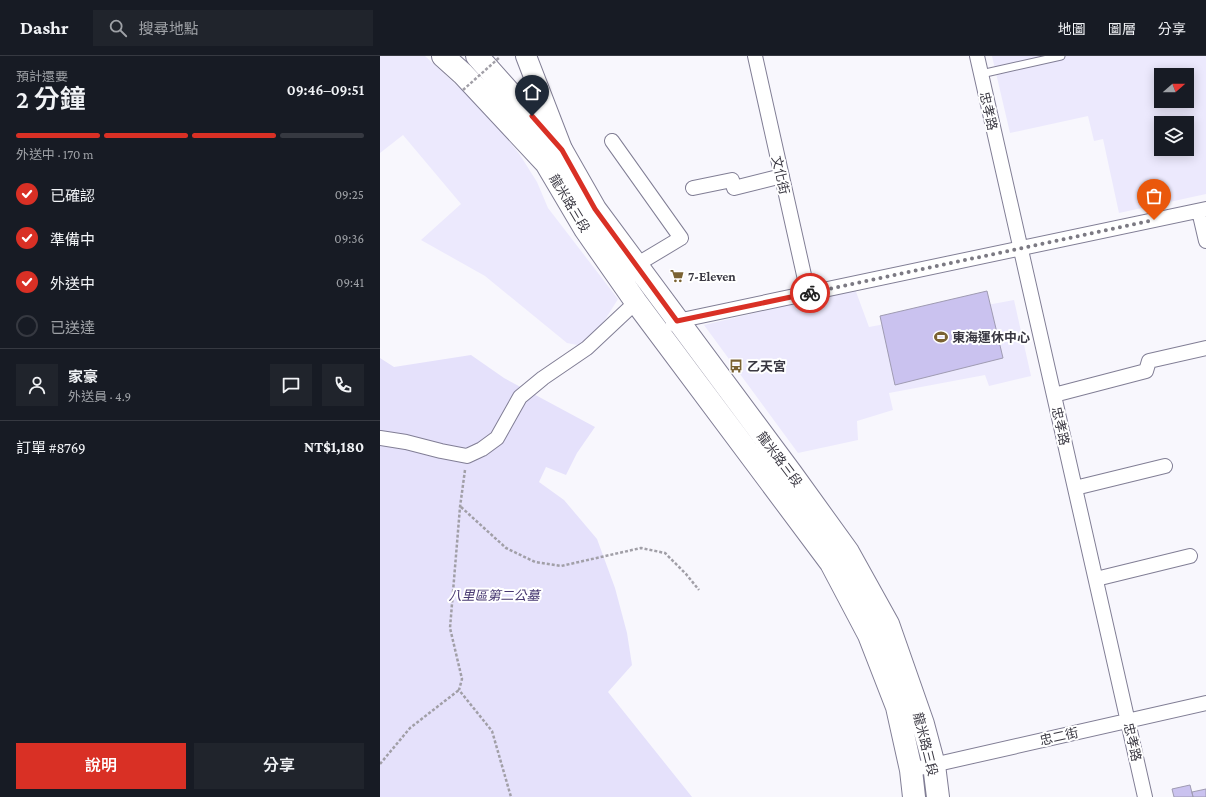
<!DOCTYPE html>
<html lang="zh-TW">
<meta charset="utf-8">
<style>
:root{--surface:#171b24;--page:#20242c;--text:#f1f3f6;--muted:#9ea1a6;--line:#363941;--accent:#d93025}
body{margin:0;font-family:"Crimson Pro","Noto Sans TC",serif;background:var(--page);color:var(--text);height:100vh;display:flex;flex-direction:column;font-size:15px;white-space:nowrap}
*{box-sizing:border-box;margin:0}
p{font-size:13px;color:var(--muted)}
.icon{flex:none;width:22px;height:22px;fill:none;stroke:currentColor;stroke-width:2;stroke-linecap:round;stroke-linejoin:round}
.map{position:relative;flex:1;overflow:hidden}
.side{display:flex;flex-direction:column;background:var(--surface);width:380px}
.side>*{flex:none}
.needle{width:26px;rotate:70deg}
.tools{position:absolute;left:774px;top:12px;display:grid;gap:8px}
.tools a{display:grid;place-items:center;width:40px;height:40px;border-radius:0px;background:var(--surface);box-shadow:0 2px 10px #0003;font-size:20px}
.pin{position:absolute;display:grid;place-items:center;width:34px;height:34px;color:#fff;margin:-41px -17px;border-radius:50% 50% 50% 0;rotate:-45deg;box-shadow:0 0 4px #0007}
.pin .icon{rotate:45deg}
.courier{position:absolute;display:grid;place-items:center;width:40px;height:40px;margin:-20px;border:3px solid #d93025;border-radius:50%;background:#fff;color:#222;box-shadow:0 1px 5px #0007}
.headline em{font-style:normal;font-weight:600}
.headline div{display:flex;flex-direction:column-reverse}
.headline{display:flex;align-items:center;justify-content:space-between;height:68px;padding:0 16px}
h1{font-size:26px;font-weight:600;line-height:30px}
.bar{display:grid;grid-template-columns:repeat(4,1fr);gap:6px 4px;align-content:center;height:48px;padding:0 16px}
.bar i{height:5px;border-radius:3px;background:var(--line)}
.bar .on{background:var(--accent)}
.bar p{grid-column:span 4}
.line{display:flex;align-items:center;gap:10px;padding:0 16px;border-top:1px solid var(--line)}
.line div{flex:1}
.round{display:grid;place-items:center;flex:none;width:42px;height:42px;border-radius:0px;background:var(--page)}
ol{padding:0 16px;list-style:none}
li{display:flex;align-items:center;gap:12px;height:44px}
li p{margin-inline-start:auto}
li .icon{padding:4px;border-radius:50%;background:var(--accent);color:#fff;stroke-width:4}
li:last-child{color:var(--muted)}
li i{width:22px;height:22px;border:2px solid var(--line);border-radius:50%}
.cta{display:flex;gap:8px;margin-top:auto;padding:8px 16px}
.cta a{flex:1;height:46px;border-radius:0px;background:var(--accent);color:#fff;font-size:16px;font-weight:600;line-height:46px;text-align:center}
.cta a+a{background:var(--page);color:var(--text)}
header{display:flex;align-items:center;gap:24px;box-sizing:border-box;height:56px;padding:0 20px;background:var(--surface);border-bottom:1px solid var(--line)}
header strong{font-size:19px}
nav{display:flex;gap:22px;margin-inline-start:auto;font-size:14px}
.search{width:280px;height:36px;background:var(--page);display:flex;align-items:center;gap:10px;box-sizing:border-box;padding:0 14px;border-radius:0px;color:var(--muted);font-size:15px}
main{display:flex;flex:1;min-height:0}
.map>svg:first-child{display:block}
.built{fill:#ece9fd;fill-rule:evenodd}
.green{fill:#e5e1fb}
.building{fill:#cac2ef;stroke:#9f9bb2}
.lines{fill:none;stroke-linecap:round;stroke-linejoin:round}
.lane-casing{stroke:#817e95;stroke-width:9}
.street-casing{stroke:#817e95;stroke-width:16}
.secondary-casing{stroke:#817e95;stroke-width:22}
.primary-casing{stroke:#817e95;stroke-width:24}
.path{stroke:#a19fa7;stroke-width:2.5;stroke-dasharray:3 2;stroke-linecap:butt}
.lane{stroke:#fff;stroke-width:7}
.street{stroke:#fff;stroke-width:14}
.secondary{stroke:#fff;stroke-width:20}
.primary{stroke:#fff;stroke-width:22}
.path-bridge{stroke:#a19fa7;stroke-width:2.5;stroke-dasharray:3 2;stroke-linecap:butt}
.done{stroke:#7c7a83;stroke-width:4;stroke-dasharray:0 7.2}
.route{stroke:#d93025;stroke-width:5}
.labels{text-anchor:middle;stroke-width:4;stroke-linejoin:round;paint-order:stroke}
.street-label{font-size:13px;fill:#393741;stroke:#fff}
.poi-label{font-size:13px;font-weight:bold;fill:#393741;stroke:#fff;text-anchor:start}
.park-label{font-size:13px;font-style:italic;fill:#473871;stroke:#fff}
</style>
<header>
<strong>Dashr</strong>
<div class="search"><svg class="icon" aria-label="search" viewBox="0 0 24 24"><circle cx="10" cy="10" r="6"/><path d="M15 15l6 6"/></svg>搜尋地點</div>
<nav><a>地圖</a><a>圖層</a><a>分享</a></nav>
</header>
<main>
<section class="side">
<div class="headline"><div><h1>2 分鐘</h1><p>預計還要</p></div><em>09:46–09:51</em></div>
<div class="bar"><i class="on"></i><i class="on"></i><i class="on"></i><i></i><p>外送中 · 170 m</p></div>
<ol>
<li><svg class="icon" aria-label="check" viewBox="0 0 24 24"><path d="M5 12l5 5 9-10"/></svg>已確認<p>09:25</p></li>
<li><svg class="icon" aria-label="check" viewBox="0 0 24 24"><path d="M5 12l5 5 9-10"/></svg>準備中<p>09:36</p></li>
<li><svg class="icon" aria-label="check" viewBox="0 0 24 24"><path d="M5 12l5 5 9-10"/></svg>外送中<p>09:41</p></li>
<li><i></i>已送達</li>
</ol>
<div class="line" style="height:72px"><a class="round"><svg class="icon" aria-label="person" viewBox="0 0 24 24"><circle cx="12" cy="8" r="4"/><path d="M4 21q1-7 8-7t8 7"/></svg></a><div><b>家豪</b><p>外送員 · 4.9</p></div><a class="round"><svg class="icon" aria-label="chat" viewBox="0 0 24 24"><path d="M4 5h16v11H9l-5 4z"/></svg></a><a class="round"><svg class="icon" aria-label="phone" viewBox="0 0 24 24"><path d="M5 4h4l2 5-3 2q2 4 5 5l2-3 5 2v4C11 20 4 13 5 4z"/></svg></a></div>
<div class="line" style="height:52px"><div>訂單 #8769</div><b>NT$1,180</b></div>
<div class="cta"><a>說明</a><a>分享</a></div>
</section>
<div class="map">
<svg width="826" height="741" viewBox="0 0 826 741">
<rect width="100%" height="100%" fill="#f8f7fd"/>
<!-- built -->
<path class="built" d="M0 0H45L110 60 140 99 157 126 168 152 238 243 208 291 187 287 105 220 41 184 81 148 23 79 0 97Z
M612 0H826V138L739 157 723 83 714 85 708 60 630 77ZM781 19H807V45H781ZM781 67H807V93H781Z
M475 233 489 271 634 244 651 320 609 330 605 319 509 337 513 354 477 365 478 384 418 397 324 269Z"/>
<!-- green -->
<path class="green" d="M91 299 124 322 215 371 197 397 186 419 166 411 159 426 184 444 217 483 235 532 247 577 252 609 228 636 312 741H0V302L14 311Z"/>
<!-- building -->
<path class="building" d="M607 235 623 302 515 329 500 260Z
M810 729 813 741H794L792 733Z
M826 733V741H813L812 736Z"/>
<g class="lines">
<!-- lane casing -->
<g class="lane-casing">
<path id="lane" d="M601 18 681 0"/>
</g>
<!-- street casing -->
<g class="street-casing">
<path id="street" d="M375 0 428 237
M597 0 765 741
M232 85 301 182 256 209
M313 132 352 124 354 132 402 120
M819 155 826 185
M293 268 297 265 826 153
M674 339 766 315 769 305 826 292
M0 382 26 386 61 395 87 400 102 393 117 382 140 341 163 322 207 292 256 246
M695 432 785 410
M716 523 810 500
M531 714 826 647"/>
</g>
<!-- secondary casing -->
<g class="secondary-casing">
<path id="secondary" d="M146 0 182 93"/>
</g>
<!-- primary casing -->
<g class="primary-casing">
<path id="primary" d="M63 0 83 18 166 107 205 173 256 246 451 507 489 579 517 651 531 714 534 741
M97 0 182 95 215 153 411 417 468 496 508 568 543 668 554 709 558 741"/>
</g>
<!-- path -->
<path class="path" d="M85 414 80 451 70 572 82 623 79 634 112 675 131 741
M81 451 126 492 155 506 181 510 261 492 285 497 306 518 319 534
M0 708 30 672 79 634"/>
<!-- lane -->
<use href="#lane" class="lane"/>
<!-- street -->
<use href="#street" class="street"/>
<!-- secondary -->
<use href="#secondary" class="secondary"/>
<!-- primary -->
<use href="#primary" class="primary"/>
<!-- path-bridge -->
<path class="path-bridge" d="M83 34 120 1"/>
</g>
<g class="lines">
<!-- done -->
<path class="done" d="M430 237 774 164"/>
<!-- route -->
<path class="route" d="M152 60 182 94 215 153 297 265 430 237"/>
</g>
<!-- icons -->
<defs>
<g id="supermarket-bare" transform="scale(1.08)"><path d="M-6-5.5h2.5l.6 2H6L4.5 2H-2.5L-4.4-4H-6ZM-1.5 3.2a1.3 1.3 0 1 0 .1 0ZM3 3.2a1.3 1.3 0 1 0 .1 0Z" fill="#7a6233" stroke="#fff" stroke-width="2.5" paint-order="stroke"/></g>
<g id="stadium-bare" transform="scale(1.08)"><path d="M0-5a6.5 5 0 1 0 0 10a6.5 5 0 1 0 0-10ZM-3.5-1.8h7v3.6h-7Z" fill="#7a6233" stroke="#fff" stroke-width="2.5" paint-order="stroke"/></g>
<g id="bus-bare" transform="scale(1.08)"><path d="M-5-6H5V4H4V6H2V4H-2V6H-4V4H-5ZM-3.5-4V0h7V-4ZM-3.5 1.2v1.5H-2V1.2ZM2 1.2v1.5H3.5V1.2Z" fill="#7a6233" stroke="#fff" stroke-width="2.5" paint-order="stroke"/></g>
</defs>
<g fill-rule="evenodd">
<use href="#supermarket-bare" x="297" y="220"/>
<use href="#stadium-bare" x="561" y="281"/>
<use href="#bus-bare" x="356" y="310"/>
</g>
<g class="labels">
<!-- street labels -->
<g class="street-label">
<text transform="translate(609 55) rotate(77)" y="5">忠孝路</text>
<text transform="translate(401 119) rotate(77)" y="5">文化街</text>
<text transform="translate(190 147) rotate(59)" y="5">龍米路三段</text>
<text transform="translate(681 370) rotate(77)" y="5">忠孝路</text>
<text transform="translate(400 403) rotate(53)" y="5">龍米路三段</text>
<text transform="translate(679 680) rotate(-13)" y="5">忠二街</text>
<text transform="translate(753 686) rotate(77)" y="5">忠孝路</text>
<text transform="translate(546 688) rotate(76)" y="5">龍米路三段</text>
</g>
<!-- poi labels -->
<g class="poi-label">
<text x="308" y="225">7-Eleven</text>
<text x="572" y="286">東海運休中心</text>
<text x="367" y="315">乙天宮</text>
</g>
<!-- park labels -->
<g class="park-label">
<text x="114" y="544">八里區第二公墓</text>
</g>
</g>
</svg>
<div class="tools">
<a><svg class="needle" viewBox="-14 -14 28 28"><path d="M0-13l5 13h-10z" fill="#e53935"/><path d="M0 13l5-13h-10z" fill="#9ea1a6"/></svg></a>
<a><svg class="icon" aria-label="layers" viewBox="0 0 24 24"><path d="M12 4l9 5-9 5-9-5zM3 14l9 5 9-5"/></svg></a>
</div>
<div class="pin" style="left:774px;top:164px;background:#ea580c"><svg class="icon" aria-label="bag" viewBox="0 0 24 24"><path d="M5 8h14l-1 12H6zM9 8a3 3 0 0 1 6 0"/></svg></div>
<div class="pin" style="left:152px;top:60px;background:#1f2937"><svg class="icon" aria-label="home" viewBox="0 0 24 24"><path d="M3 11l9-7 9 7M6 9v11h12V9"/></svg></div>
<div class="courier" style="left:430px;top:237px"><svg class="icon" aria-label="bike" viewBox="0 0 24 24"><circle cx="6" cy="16" r="4"/><circle cx="18" cy="16" r="4"/><path d="M6 16l4-8h5l3 8M10 8l3 8H6M13 5h3"/></svg></div>
</div>
</main>
